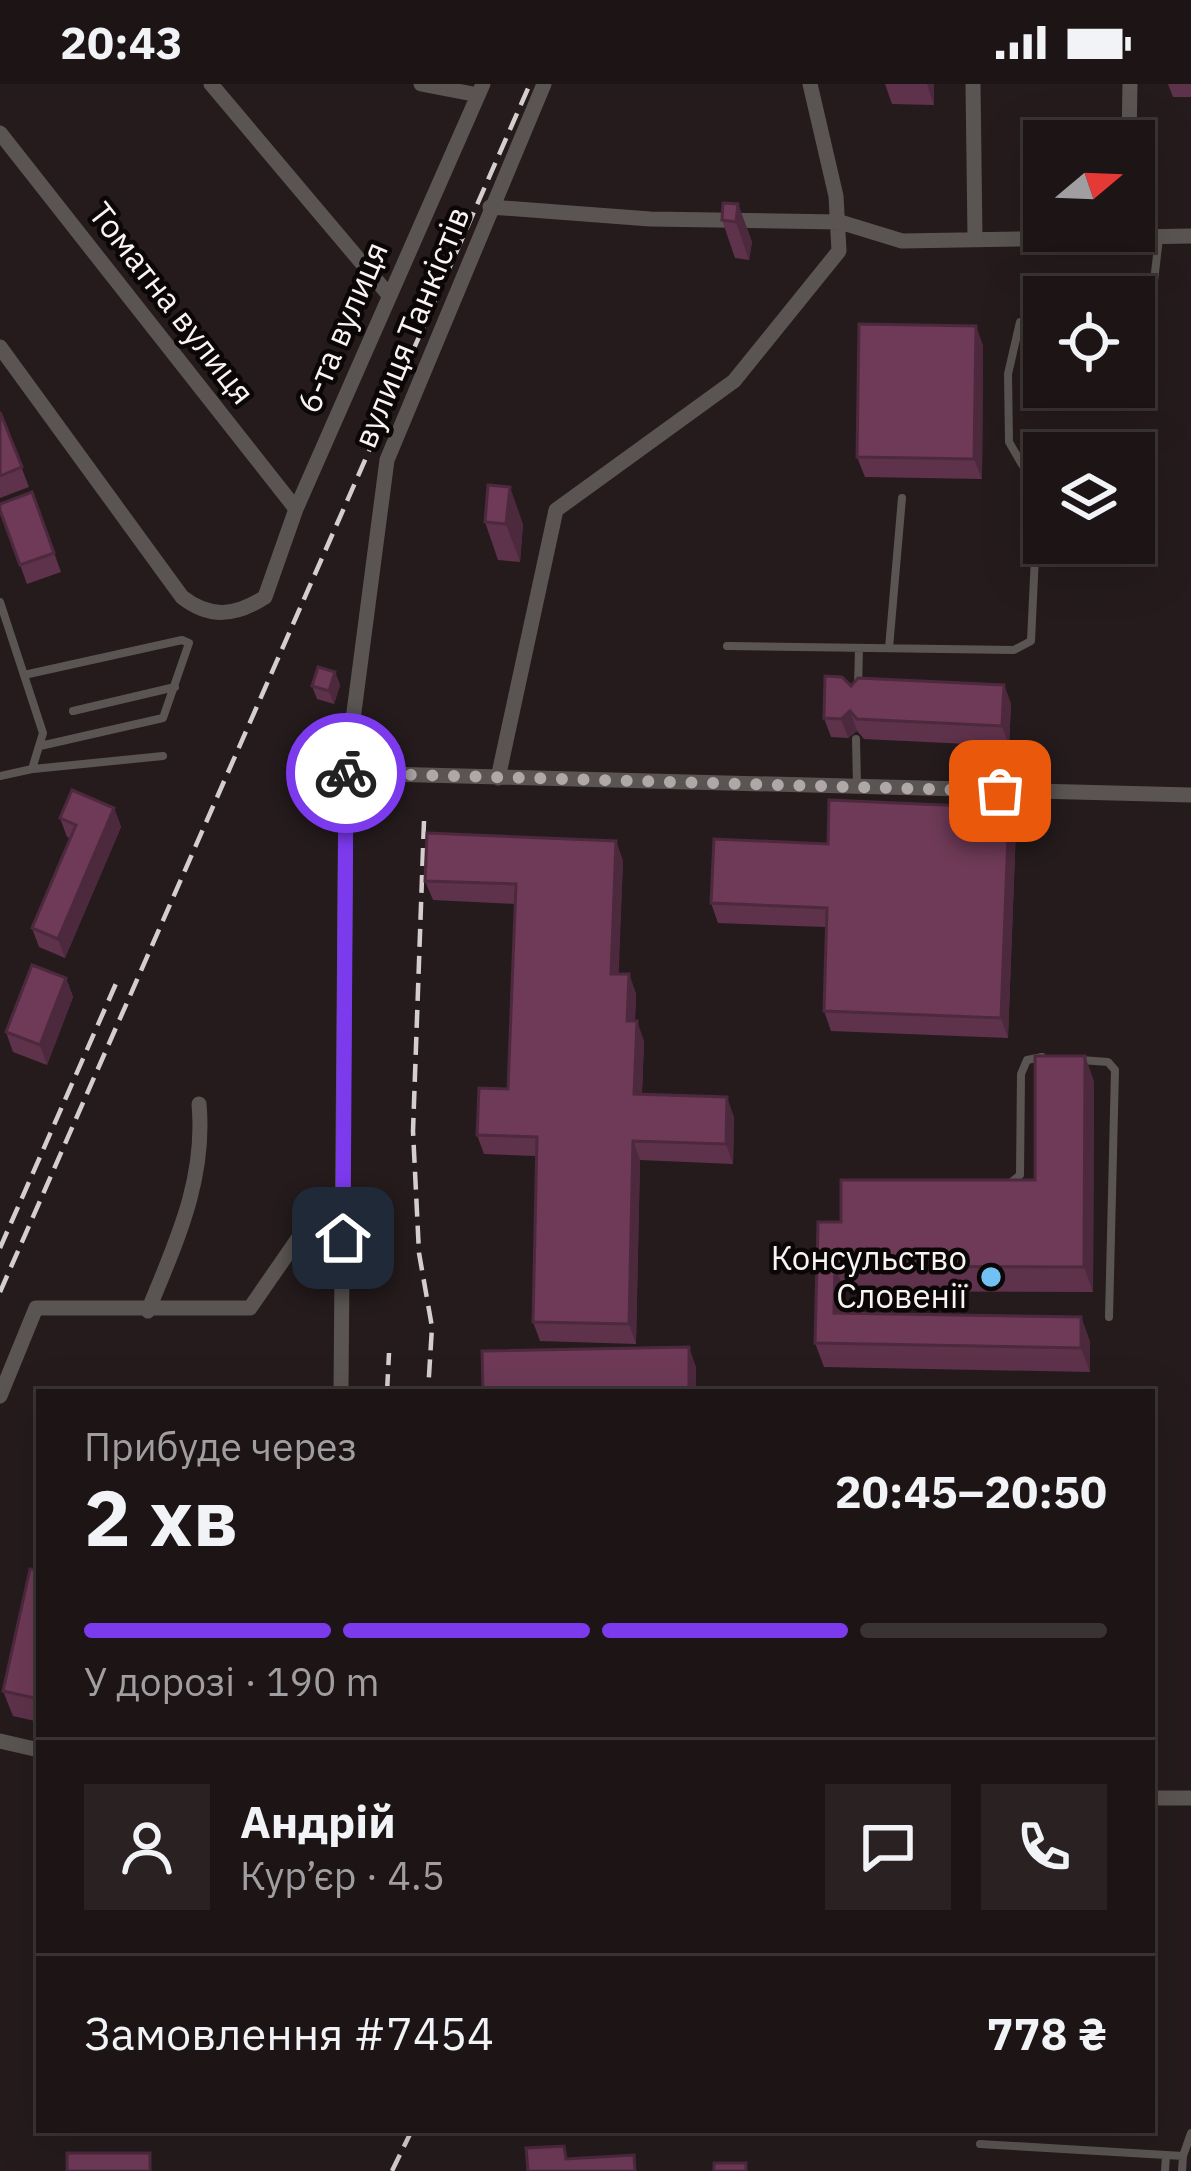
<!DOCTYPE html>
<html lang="uk">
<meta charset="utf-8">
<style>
:root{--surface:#1c1415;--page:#292122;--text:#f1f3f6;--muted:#a09ea0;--line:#3a3334;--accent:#7c3aed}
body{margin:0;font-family:"IBM Plex Sans",sans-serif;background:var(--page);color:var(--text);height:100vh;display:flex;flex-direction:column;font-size:45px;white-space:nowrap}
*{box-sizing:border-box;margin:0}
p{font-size:39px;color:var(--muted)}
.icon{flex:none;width:66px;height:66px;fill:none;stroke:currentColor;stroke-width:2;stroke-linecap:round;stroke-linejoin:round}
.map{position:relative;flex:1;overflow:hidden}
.panel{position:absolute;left:36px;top:1305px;width:1119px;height:744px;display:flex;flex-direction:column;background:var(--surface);border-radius:0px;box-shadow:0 12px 48px #0002,0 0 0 3px var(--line)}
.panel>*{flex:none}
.needle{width:78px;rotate:71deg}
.controls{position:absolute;left:1023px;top:36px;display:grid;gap:24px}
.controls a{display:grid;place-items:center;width:132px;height:132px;border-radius:0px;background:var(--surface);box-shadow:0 12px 48px #0002,0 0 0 3px var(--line);font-size:60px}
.pin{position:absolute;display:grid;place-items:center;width:102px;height:102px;color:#fff;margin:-51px;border-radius:24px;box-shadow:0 6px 18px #0006}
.courier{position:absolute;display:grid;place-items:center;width:120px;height:120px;margin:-60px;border:9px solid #7c3aed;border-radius:50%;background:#fff;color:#222;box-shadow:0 3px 15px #0007}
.summary em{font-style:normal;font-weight:700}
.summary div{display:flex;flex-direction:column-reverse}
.summary{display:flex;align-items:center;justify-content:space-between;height:204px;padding:0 48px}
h1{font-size:78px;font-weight:700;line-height:90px}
.bar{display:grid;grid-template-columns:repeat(4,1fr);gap:18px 12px;align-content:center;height:144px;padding:0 48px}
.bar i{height:15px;border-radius:9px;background:var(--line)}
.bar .active{background:var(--accent)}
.bar p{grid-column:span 4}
.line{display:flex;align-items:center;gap:30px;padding:0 48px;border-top:3px solid var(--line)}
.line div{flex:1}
.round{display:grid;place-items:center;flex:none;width:126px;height:126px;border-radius:0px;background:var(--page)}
.status{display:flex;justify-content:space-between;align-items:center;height:84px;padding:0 60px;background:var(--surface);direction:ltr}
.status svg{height:33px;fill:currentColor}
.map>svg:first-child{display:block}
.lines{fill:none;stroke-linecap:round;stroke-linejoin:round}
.service{stroke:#5a5553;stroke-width:8}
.minor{stroke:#5a5553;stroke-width:15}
.rail{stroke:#d5cece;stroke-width:4.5;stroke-dasharray:18 9;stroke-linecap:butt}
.wall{fill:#5f324b}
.shaded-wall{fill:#4d293d}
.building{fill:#6e3a57;stroke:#4d293d;stroke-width:3}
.done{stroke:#afa7a8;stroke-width:12;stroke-dasharray:0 21.6}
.route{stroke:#7c3aed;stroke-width:15}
.poi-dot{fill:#72c1f5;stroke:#0b0707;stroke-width:4.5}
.labels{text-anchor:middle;stroke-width:9;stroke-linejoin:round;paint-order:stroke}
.street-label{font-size:33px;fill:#f9f3f3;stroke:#0b0707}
.poi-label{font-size:33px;fill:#f9f3f3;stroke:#0b0707;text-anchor:end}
</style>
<div class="status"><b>20:43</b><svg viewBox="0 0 49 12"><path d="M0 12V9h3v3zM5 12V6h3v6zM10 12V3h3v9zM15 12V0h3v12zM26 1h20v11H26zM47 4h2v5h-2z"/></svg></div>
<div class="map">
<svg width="1191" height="2087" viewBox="0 0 1191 2087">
<rect width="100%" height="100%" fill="#251b1c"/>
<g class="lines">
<!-- service -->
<path class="service" d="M1134 229 1151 223 1159 154
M0 518 43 649 32 685 0 692
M727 562 1014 566 1031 557 1038 408 1009 358 1008 290 1020 238 1044 234
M889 564 902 414
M24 591 182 556 189 559 163 634 40 662
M858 604 859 564
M73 627 175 603
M856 655 857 701
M33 685 163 672
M1081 976 1108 978 1115 986 1109 1233
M1009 1100 1020 1091 1021 990 1027 976 1042 973
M980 2060 1183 2072 1182 2087
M1183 2072 1191 2049
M1165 2087 1166 2071"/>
<!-- minor -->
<path class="minor" d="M211 0 388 210
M421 0 478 11
M973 0 975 153
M0 49 296 425
M1129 57 1130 0
M490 123 650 135 840 138 902 157 1191 152
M0 263 182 513C210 535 236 532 265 513L296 425 483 0
M346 689 1191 711
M498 694 556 426 734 297 839 167 836 112 810 0
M148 1227C176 1158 206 1096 199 1020
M341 1308 346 689 387 376 544 0
M0 1312 36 1224H250L324 1117 343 1115
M0 1657 39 1666
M1152 1714H1191"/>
<!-- rail -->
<path class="rail" d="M424 737 413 1047 419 1169 432 1243 428 1308
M0 1164 118 895
M0 1208 530 0
M387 1308 389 1269
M392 2087 412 2046"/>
</g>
<!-- wall -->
<path class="wall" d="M885 0H934V21L892 20Z
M1168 0H1191V13H1173Z
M738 120 752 158 749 176 735 174 722 136Z
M976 242 983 262 982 395 865 393 857 373Z
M0 328 29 403 0 414Z
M32 408 61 488 27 500 0 426Z
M485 438 523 440 520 478 498 476Z
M335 588 340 601 334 620 317 615 312 602Z
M1004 601 1011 620 1009 662 864 655 857 647 848 654 831 653 824 634 851 602Z
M114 724 121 743 65 874 39 863 32 844 70 754 67 753 60 734Z
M1016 743 1008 954 831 947 824 927 826 843 718 839 711 819 828 760Z
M616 757 623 777 618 890H629L636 910 635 937 644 957 642 1010 734 1033 733 1080 640 1076 636 1260 540 1257 533 1238 536 1072 484 1070 477 1051 508 1005 516 820 433 816 425 797Z
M66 894 73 913 47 981 13 968 6 948Z
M1094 997 1093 1208 844 1207V1229L1081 1233 1090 1258V1288L824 1283 815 1259 841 1138 1035 1096Z
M39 1487V1638L13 1632 3 1607Z"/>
<!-- shaded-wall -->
<path class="shaded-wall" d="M927 0H934V21Z
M738 120 752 158 749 176 736 138Z
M976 242 983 262 982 395 974 375Z
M510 403 523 440 520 478 506 440Z
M335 588 340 601 334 620 329 607Z
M1004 601 1011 620 1009 662 1002 642Z
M850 627 857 647 848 654 841 635Z
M114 724 121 743 65 874 58 855Z
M1009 724 1016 743 1008 954 1001 934Z
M616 757 623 777 618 909 611 890Z
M629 890 636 910 634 956 627 937Z
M66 894 73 913 47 981 40 961Z
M637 937 644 957 641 1029 634 1010Z
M1085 972 1094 997 1093 1208 1084 1183Z
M727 1013 734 1033 733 1080 726 1060Z
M633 1057 640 1076 636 1260 629 1240Z
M835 1182 844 1207 843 1253 834 1229Z
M1081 1233 1090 1258V1288L1081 1264Z
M689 1263 696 1283V1308H689Z"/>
<!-- building -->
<path class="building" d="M723 119 738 120 736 138 722 136Z
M859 240 976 242 974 375 857 373Z
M0 328 22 383 0 392Z
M488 401 510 403 506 440 485 438Z
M32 408 54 469 20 481 0 426V420Z
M318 583 335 588 329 607 312 602Z
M825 592 842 593 851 602 858 594 1004 601 1002 642 857 635 850 627 841 635 824 634Z
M72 706 114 724 58 855 32 844 76 741 60 734Z
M829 716 1009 724 1001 934 824 927 827 824 711 819 714 755 828 760Z
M427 749 616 757 611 890H629L627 937H637L634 1010 727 1013 726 1060 633 1057 629 1240 533 1238 537 1053 477 1051 479 1004 508 1005 516 800 425 797Z
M32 881 66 894 40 961 6 948Z
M1035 972H1085L1084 1183 835 1182 834 1229 1081 1233V1264L815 1259 818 1138H841V1096H1035Z
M689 1263V1308H483L482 1267Z
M30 1485 39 1487V1615L3 1607Z
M564 2062 566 2075 634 2071 635 2087H528L526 2064Z
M67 2069H150V2087H67Z
M714 2079H746V2087H714Z"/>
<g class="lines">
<!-- done -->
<path class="done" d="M346 689 1000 707"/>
<!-- route -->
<path class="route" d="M343 1154 346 689"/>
</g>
<!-- markers -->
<circle class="poi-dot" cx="991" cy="1193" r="12"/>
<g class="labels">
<!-- street labels -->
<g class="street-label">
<text transform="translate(172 219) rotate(52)" y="12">Томатна вулиця</text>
<text transform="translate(342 243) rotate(-67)" y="12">6-та вулиця</text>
<text transform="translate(411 243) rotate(-68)" y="12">вулиця Танкістів</text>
</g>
<!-- poi labels -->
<g class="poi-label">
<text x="967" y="1186">Консульство<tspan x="967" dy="38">Словенії</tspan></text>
</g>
</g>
</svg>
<div class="controls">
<a><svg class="needle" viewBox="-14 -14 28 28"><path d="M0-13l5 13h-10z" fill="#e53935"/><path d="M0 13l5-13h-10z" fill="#a09ea0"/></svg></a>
<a><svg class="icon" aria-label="locate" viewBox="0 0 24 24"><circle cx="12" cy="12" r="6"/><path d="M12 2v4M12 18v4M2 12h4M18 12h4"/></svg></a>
<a><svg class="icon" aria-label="layers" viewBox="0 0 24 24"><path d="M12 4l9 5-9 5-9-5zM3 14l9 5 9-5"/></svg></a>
</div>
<div class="pin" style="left:1000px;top:707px;background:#ea580c"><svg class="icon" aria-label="bag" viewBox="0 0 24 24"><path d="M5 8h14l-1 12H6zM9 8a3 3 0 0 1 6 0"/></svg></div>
<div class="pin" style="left:343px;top:1154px;background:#1f2937"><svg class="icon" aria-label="home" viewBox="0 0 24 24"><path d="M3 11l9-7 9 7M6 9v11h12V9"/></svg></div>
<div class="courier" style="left:346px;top:689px"><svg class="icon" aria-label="bike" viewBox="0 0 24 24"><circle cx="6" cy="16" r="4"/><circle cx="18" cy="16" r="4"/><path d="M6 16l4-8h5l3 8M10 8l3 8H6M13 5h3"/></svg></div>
<section class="panel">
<div class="summary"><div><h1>2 хв</h1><p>Прибуде через</p></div><em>20:45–20:50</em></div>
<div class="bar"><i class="active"></i><i class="active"></i><i class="active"></i><i></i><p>У дорозі · 190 m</p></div>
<div class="line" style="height:216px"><a class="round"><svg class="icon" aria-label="person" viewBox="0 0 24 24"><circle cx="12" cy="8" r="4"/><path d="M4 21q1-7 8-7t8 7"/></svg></a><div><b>Андрій</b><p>Кур’єр · 4.5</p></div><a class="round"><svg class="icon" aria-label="chat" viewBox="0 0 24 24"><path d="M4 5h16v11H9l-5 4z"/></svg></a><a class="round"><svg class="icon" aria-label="phone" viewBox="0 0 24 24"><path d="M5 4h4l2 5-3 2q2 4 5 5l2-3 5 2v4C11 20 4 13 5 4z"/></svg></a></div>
<div class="line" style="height:156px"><div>Замовлення #7454</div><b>778 ₴</b></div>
</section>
</div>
